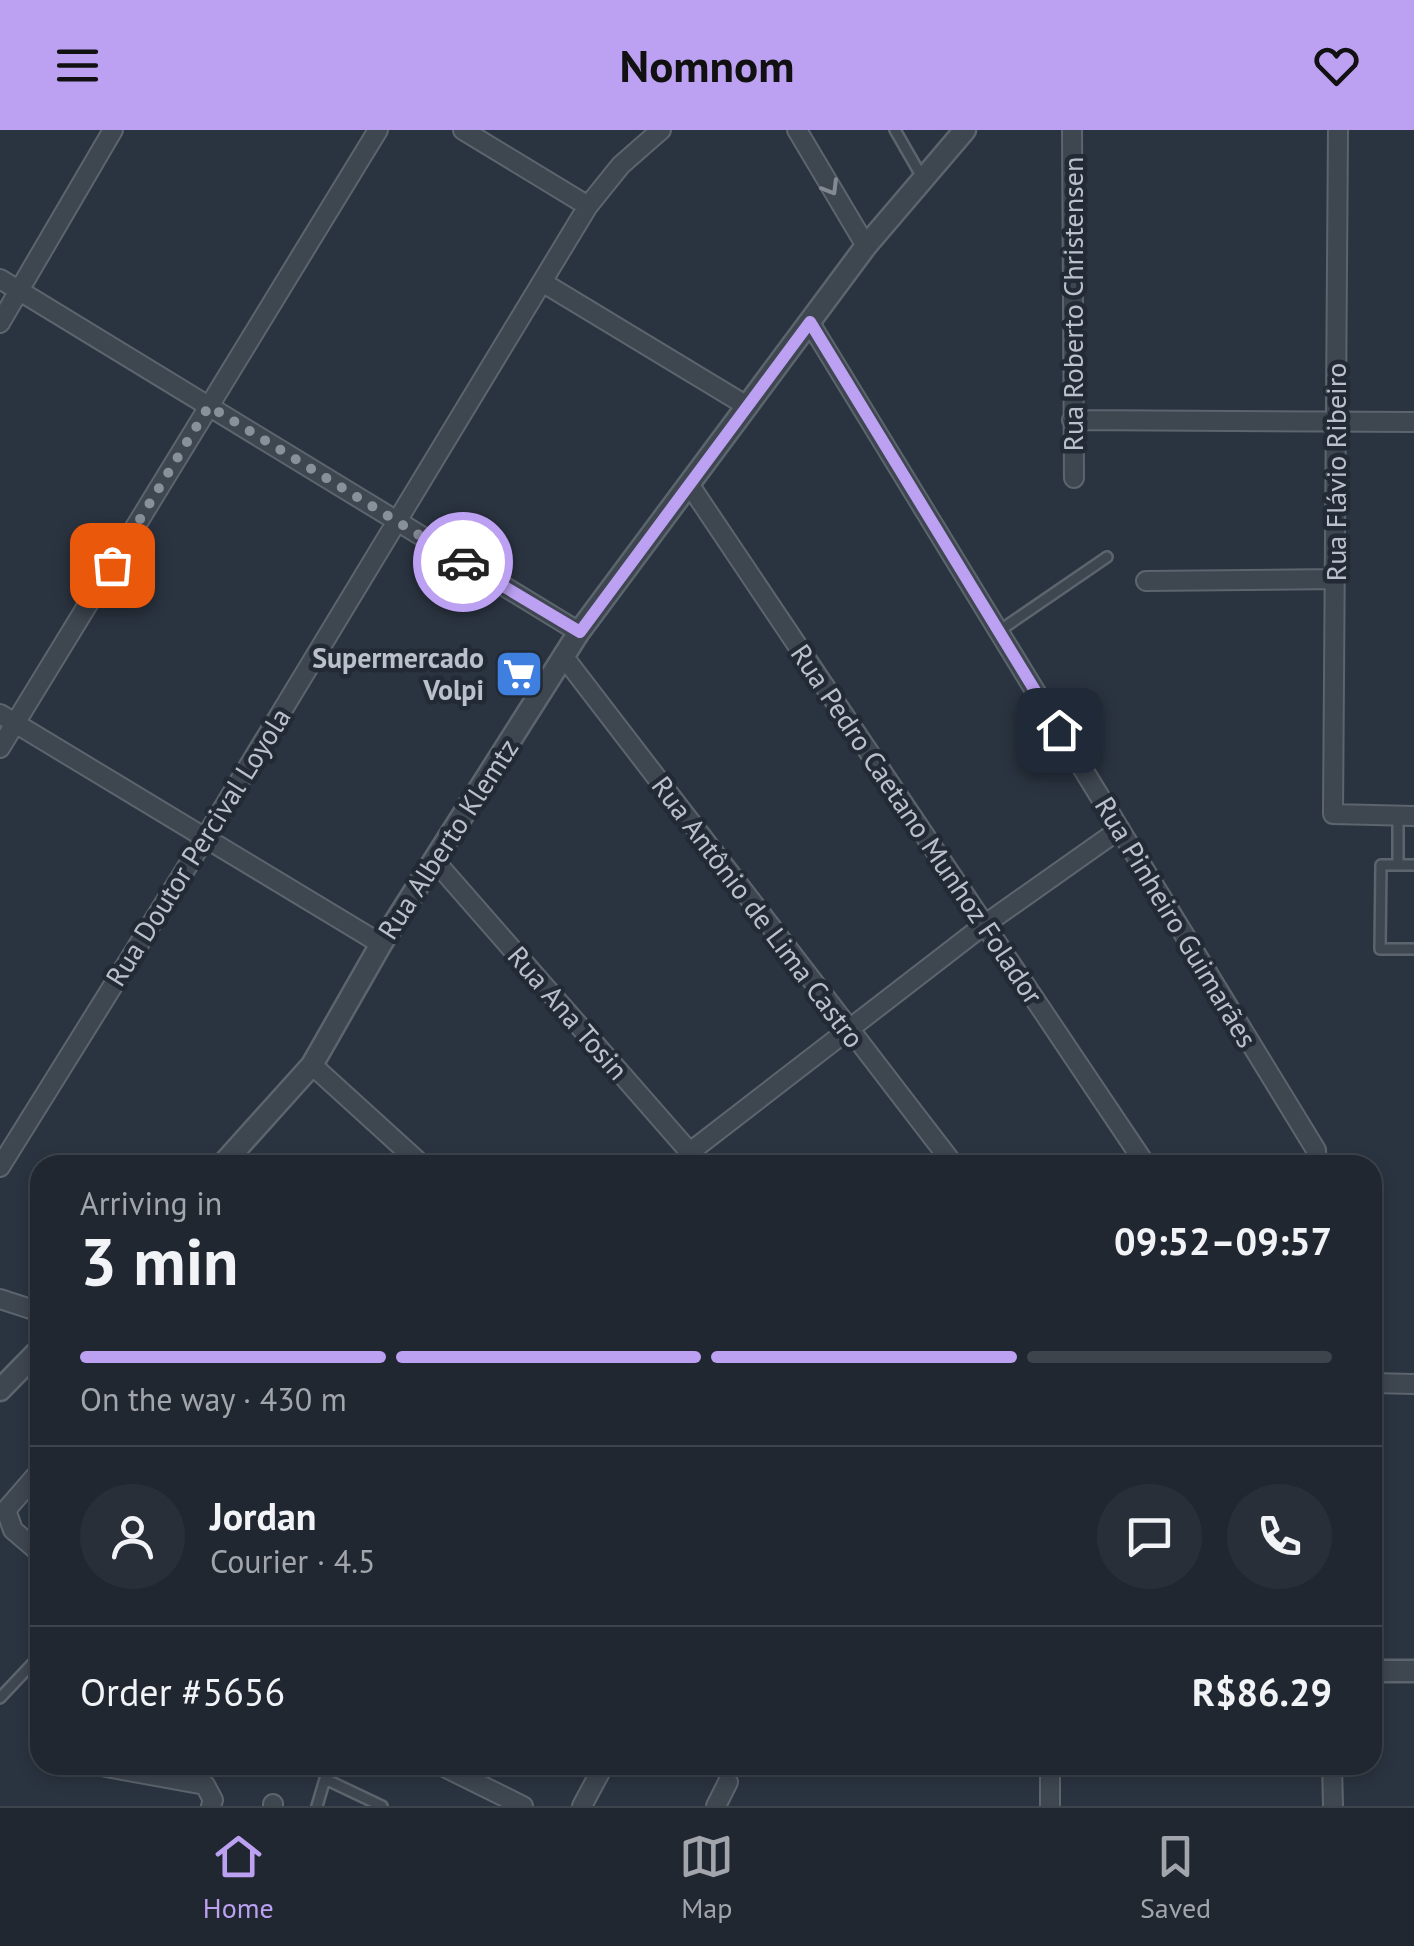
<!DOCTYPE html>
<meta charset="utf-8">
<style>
:root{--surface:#202730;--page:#282f38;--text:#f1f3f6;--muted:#a2a5ab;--line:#3d444c;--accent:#bca0f2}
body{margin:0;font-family:"PT Sans",sans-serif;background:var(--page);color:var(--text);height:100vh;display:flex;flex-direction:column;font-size:38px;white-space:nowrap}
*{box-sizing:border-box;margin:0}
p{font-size:32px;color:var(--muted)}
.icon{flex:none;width:55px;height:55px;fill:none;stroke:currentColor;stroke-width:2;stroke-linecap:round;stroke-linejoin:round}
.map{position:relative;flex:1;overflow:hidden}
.panel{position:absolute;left:30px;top:1025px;width:1352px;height:620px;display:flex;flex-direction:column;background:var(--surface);border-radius:30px;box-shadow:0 5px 15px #0003,0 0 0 2px var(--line)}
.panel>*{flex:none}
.pin{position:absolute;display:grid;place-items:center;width:85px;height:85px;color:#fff;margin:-42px;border-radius:20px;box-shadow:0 5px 15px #0006}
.courier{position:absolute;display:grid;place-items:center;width:100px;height:100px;margin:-50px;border:8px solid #bca0f2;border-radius:50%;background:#fff;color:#222;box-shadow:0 2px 12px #0007}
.overview em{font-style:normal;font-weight:800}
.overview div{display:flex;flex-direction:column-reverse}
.overview{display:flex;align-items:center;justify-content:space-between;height:170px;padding:0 50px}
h1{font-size:65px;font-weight:800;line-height:75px}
.bar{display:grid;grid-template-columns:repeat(4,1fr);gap:15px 10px;align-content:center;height:120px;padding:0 50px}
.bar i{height:12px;border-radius:8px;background:var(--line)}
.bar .on{background:var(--accent)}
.bar p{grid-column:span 4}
.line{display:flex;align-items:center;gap:25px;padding:0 50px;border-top:2px solid var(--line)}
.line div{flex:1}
.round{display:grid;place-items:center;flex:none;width:105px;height:105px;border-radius:52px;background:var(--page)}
header{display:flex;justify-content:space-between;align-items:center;height:130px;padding:0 50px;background:var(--accent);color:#111;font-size:45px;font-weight:800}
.dock{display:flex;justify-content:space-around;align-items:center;height:140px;border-top:2px solid var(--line);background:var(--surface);font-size:28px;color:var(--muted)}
.dock a{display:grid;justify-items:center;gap:5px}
.dock .on{color:var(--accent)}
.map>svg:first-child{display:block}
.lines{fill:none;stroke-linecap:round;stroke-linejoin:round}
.service-casing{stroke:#5c646d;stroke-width:14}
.minor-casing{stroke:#5c646d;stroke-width:22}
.tertiary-casing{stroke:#5c646d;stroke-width:25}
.service{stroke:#3e4650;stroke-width:9}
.minor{stroke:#3e4650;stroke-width:18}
.tertiary{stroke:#3e4650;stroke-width:20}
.oneway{stroke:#838a93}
.done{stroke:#88909a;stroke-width:10;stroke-dasharray:0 18}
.route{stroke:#bca0f2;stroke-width:12}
.labels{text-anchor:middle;stroke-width:9;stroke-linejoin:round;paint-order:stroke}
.street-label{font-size:28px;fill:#bbc1ca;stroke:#222b35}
.poi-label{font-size:28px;font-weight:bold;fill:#bbc1ca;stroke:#222b35;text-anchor:end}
</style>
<header><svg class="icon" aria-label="menu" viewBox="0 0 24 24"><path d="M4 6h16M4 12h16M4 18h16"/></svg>Nomnom<svg class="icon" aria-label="heart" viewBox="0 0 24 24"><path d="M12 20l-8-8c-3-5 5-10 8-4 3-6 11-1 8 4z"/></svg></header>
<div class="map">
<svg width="1414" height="1676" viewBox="0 0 1414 1676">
<rect width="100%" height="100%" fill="#2a3440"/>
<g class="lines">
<!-- service casing -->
<g class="service-casing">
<path id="service" d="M895 0 922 47
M999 501 1107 427
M1398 735V686
M1414 735H1381L1380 819H1414
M0 1568 32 1534 40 1538
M317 1676 325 1649 382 1676"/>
</g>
<!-- minor casing -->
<g class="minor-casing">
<path id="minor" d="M463 0 588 76
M797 0 866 116
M1072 0 1074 348
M1338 0 1333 684 1414 686
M0 149 579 502
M542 152 747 276
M0 193 113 0
M810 193 1316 1020 1317 1035
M1072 290 1414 292
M689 354 1146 1035
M1146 451 1335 449
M564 527 954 1035
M0 584 381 814
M0 618 378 0
M435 731 701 1035
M312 935 422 1035
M690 1022 984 795 1120 699
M0 1037 205 708 588 76 621 35 661 0
M0 1169 40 1182
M1372 1253 1414 1254
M40 1341 6 1380 13 1400 40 1423
M440 1635 523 1676
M1050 1635V1676
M1332 1635 1333 1676
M106 1637 205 1655 213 1670 211 1676
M273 1676V1674
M582 1676 604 1635
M716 1676 728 1652"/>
</g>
<!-- tertiary casing -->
<g class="tertiary-casing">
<path id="tertiary" d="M222 1035 312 935 381 814 579 502 866 116 965 0
M0 1260 40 1219
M1372 1541H1414"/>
</g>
<!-- service -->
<use href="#service" class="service"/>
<!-- minor -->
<use href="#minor" class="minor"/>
<!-- tertiary -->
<use href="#tertiary" class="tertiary"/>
</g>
<!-- one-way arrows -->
<defs><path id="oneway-chevron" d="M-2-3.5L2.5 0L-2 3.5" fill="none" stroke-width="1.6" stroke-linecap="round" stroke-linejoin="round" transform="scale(2.5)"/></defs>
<use class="oneway" href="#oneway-chevron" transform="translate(831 58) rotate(59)"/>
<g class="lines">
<!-- done -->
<path class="done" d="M112 435 209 276 463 432"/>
<!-- route -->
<path class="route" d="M463 432 580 502 810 192 1059 600"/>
</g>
<!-- icons -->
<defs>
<g id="supermarket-square" transform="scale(2.5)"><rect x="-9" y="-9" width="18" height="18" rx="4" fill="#3f7fe0" stroke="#222b35"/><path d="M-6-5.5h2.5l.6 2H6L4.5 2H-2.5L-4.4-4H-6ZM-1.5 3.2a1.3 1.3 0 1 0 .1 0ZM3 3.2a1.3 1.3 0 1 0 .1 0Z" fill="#fff"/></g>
</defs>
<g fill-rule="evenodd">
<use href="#supermarket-square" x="519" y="544"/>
</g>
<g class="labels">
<!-- street labels -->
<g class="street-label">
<text transform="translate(1073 174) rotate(-90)" y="10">Rua Roberto Christensen</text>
<text transform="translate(1336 342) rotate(-90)" y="10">Rua Flávio Ribeiro</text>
<text transform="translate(917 694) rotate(56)" y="10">Rua Pedro Caetano Munhoz Folador</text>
<text transform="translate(448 709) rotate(-57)" y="10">Rua Alberto Klemtz</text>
<text transform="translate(198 717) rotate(-58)" y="10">Rua Doutor Percival Loyola</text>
<text transform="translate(758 782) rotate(53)" y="10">Rua Antônio de Lima Castro</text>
<text transform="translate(1176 792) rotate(59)" y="10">Rua Pinheiro Guimarães</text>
<text transform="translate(568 883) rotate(49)" y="10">Rua Ana Tosin</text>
</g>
<!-- poi labels -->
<g class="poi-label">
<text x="484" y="538">Supermercado<tspan x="484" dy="32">Volpi</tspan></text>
</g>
</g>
</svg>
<div class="pin" style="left:112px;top:435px;background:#ea580c"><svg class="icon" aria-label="bag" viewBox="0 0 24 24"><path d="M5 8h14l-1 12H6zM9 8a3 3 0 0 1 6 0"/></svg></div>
<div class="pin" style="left:1059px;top:600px;background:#1f2937"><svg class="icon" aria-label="home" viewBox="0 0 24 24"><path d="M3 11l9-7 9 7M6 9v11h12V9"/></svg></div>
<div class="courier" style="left:463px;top:432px"><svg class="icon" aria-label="car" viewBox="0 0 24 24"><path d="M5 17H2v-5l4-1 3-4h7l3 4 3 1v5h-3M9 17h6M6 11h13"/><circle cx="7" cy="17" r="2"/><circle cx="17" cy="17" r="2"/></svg></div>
<section class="panel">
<div class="overview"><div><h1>3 min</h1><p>Arriving in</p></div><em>09:52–09:57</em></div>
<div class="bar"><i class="on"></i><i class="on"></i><i class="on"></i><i></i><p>On the way · 430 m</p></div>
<div class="line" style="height:180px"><a class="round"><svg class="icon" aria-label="person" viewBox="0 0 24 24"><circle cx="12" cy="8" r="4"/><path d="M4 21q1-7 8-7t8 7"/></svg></a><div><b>Jordan</b><p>Courier · 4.5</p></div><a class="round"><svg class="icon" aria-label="chat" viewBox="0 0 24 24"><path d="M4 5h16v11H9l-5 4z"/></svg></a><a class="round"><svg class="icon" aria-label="phone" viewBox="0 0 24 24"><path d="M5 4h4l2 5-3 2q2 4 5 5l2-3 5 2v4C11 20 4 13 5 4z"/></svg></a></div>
<div class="line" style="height:130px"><div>Order #5656</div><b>R$86.29</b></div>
</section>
</div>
<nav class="dock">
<a class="on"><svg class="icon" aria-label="home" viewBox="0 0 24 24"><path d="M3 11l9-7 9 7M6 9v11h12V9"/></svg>Home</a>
<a><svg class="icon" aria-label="map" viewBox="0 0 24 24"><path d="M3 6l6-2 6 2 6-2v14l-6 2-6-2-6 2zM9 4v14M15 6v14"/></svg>Map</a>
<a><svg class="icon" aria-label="saved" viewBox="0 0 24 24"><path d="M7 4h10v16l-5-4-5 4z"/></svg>Saved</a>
</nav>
